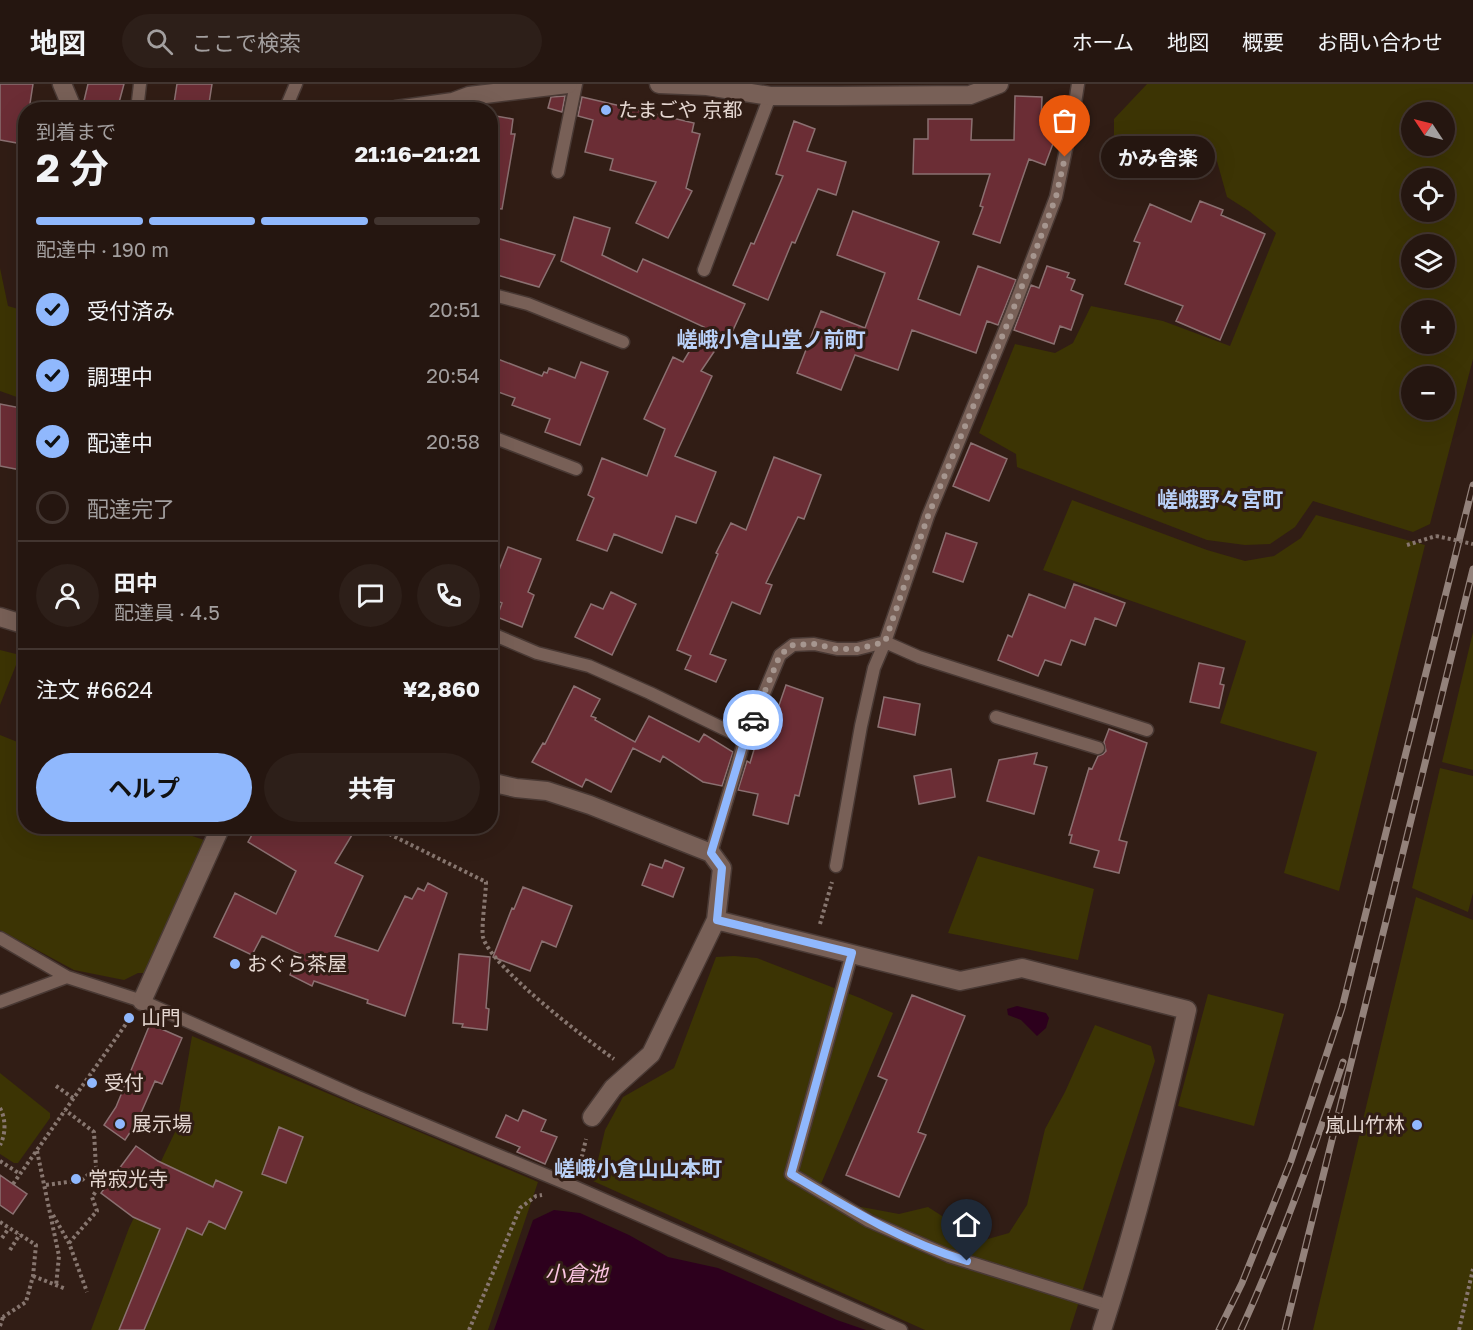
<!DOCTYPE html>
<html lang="ja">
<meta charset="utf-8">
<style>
:root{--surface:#251610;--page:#2d1f19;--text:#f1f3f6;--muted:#a39f9f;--line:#423530;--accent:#90b8fd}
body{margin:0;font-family:"Golos Text","Noto Sans JP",sans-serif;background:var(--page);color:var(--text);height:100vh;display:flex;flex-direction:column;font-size:22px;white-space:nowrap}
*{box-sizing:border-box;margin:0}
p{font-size:20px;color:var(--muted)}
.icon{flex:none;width:33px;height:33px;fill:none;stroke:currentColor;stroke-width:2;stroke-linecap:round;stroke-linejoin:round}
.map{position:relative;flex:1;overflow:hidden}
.sheet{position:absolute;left:18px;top:18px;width:480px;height:732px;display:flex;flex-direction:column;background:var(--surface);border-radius:24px;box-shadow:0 6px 24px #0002,0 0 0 2px var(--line)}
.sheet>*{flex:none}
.needle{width:39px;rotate:305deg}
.controls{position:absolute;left:1401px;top:18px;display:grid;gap:12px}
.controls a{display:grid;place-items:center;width:54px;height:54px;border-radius:50%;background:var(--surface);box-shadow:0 6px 24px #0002,0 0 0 2px var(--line);font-size:30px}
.pin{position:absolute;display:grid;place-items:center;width:51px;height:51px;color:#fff;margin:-62px -26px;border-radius:50% 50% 50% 0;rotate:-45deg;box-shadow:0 0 6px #0007}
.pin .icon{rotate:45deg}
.courier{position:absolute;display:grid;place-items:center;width:60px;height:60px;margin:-30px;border:4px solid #90b8fd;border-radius:50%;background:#fff;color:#222;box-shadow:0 2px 8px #0007}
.bubble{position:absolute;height:42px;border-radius:21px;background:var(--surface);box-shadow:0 6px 24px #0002,0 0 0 2px var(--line);font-size:20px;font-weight:700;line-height:42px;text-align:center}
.headline em{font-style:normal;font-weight:700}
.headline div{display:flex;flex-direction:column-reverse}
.headline{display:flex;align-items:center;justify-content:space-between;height:102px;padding:0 18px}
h1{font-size:39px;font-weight:700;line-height:45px}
.bar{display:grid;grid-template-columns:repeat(4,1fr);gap:9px 6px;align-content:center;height:72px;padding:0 18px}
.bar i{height:8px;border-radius:4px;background:var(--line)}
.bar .on{background:var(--accent)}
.bar p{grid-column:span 4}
.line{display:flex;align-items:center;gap:15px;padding:0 18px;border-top:2px solid var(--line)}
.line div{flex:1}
.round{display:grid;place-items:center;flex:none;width:63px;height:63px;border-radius:32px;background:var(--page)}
ol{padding:0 18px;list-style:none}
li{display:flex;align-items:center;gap:18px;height:66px}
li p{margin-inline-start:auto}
li .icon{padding:6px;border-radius:50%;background:var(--accent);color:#111;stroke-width:4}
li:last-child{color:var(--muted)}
li i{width:33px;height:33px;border:3px solid var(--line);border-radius:50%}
.button{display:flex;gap:12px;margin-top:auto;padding:12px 18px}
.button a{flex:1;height:69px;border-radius:36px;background:var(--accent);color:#111;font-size:24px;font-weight:700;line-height:69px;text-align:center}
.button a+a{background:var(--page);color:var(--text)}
header{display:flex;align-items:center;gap:36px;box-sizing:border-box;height:84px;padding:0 30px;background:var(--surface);border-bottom:2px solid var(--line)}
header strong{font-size:28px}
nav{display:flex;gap:33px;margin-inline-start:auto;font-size:21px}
.search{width:420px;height:54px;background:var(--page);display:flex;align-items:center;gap:15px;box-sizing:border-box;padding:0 21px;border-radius:33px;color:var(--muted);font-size:22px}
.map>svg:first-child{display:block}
.green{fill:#3c3404;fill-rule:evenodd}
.water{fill:#2d001d}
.building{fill:#6b2d35;stroke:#8b7071;stroke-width:1.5}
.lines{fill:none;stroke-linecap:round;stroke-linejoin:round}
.service-casing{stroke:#493934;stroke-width:15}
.minor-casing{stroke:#493934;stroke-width:21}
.path{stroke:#87766f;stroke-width:4;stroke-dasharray:3 3;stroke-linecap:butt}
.service{stroke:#786057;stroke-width:12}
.minor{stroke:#786057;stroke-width:18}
.rail-casing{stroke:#93827b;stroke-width:7}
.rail{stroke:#311d15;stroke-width:4.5;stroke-dasharray:14;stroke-linecap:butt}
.path-bridge{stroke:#87766f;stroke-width:4;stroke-dasharray:3 3;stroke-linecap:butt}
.done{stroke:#a6968f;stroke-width:6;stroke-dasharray:0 10.8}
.route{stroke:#90b8fd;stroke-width:8}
.poi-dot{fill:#90b8fd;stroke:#311d15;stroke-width:2}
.labels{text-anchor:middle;stroke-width:6;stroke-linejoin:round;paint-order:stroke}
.poi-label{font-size:20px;fill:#e5d7d1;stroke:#311d15;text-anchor:start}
.neighbourhood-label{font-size:21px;font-weight:bold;fill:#bad1f8;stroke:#311d15}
.water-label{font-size:21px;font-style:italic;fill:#fac4e1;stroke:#311d15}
</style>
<header>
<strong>地図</strong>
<div class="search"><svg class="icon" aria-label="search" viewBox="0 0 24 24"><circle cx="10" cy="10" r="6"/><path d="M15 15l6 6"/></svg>ここで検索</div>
<nav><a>ホーム</a><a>地図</a><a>概要</a><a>お問い合わせ</a></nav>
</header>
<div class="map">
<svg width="1473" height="1246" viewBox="0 0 1473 1246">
<rect width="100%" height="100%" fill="#311d15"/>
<!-- green -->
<path class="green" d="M1147 0H1473V275L1430 440 1413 448 1313 417 1295 443 1270 460 1245 461 1207 456 1017 383 1016 370 979 349 1015 260 1055 269 1073 259 1091 222 1163 237 1230 262 1276 149 1249 127 1227 113 1213 63 1186 51 1153 66 1125 76 1114 60V35ZM1412 28H1444V62H1412ZM1412 94H1444V128H1412ZM1412 160H1444V194H1412ZM1412 226H1444V260H1412ZM1412 292H1444V326H1412Z
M0 184 8 222 25 227V316L0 307Z
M1072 416 1207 466 1245 477 1274 472 1301 454 1316 431 1425 461 1339 807 1284 789 1317 668 1220 639 1246 557 1043 486Z
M1473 548V686L1442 678Z
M0 566 20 571 0 621Z
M0 651 25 661 26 742 166 743 204 756 148 889H138L124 896 74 886 0 846Z
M1440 684 1473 692V809L1468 828 1412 804Z
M978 772 1094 805 1078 876 948 849Z
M1416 813 1473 836V1246H1313Z
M734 872 757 874 860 914 893 929 821 1100 856 1122 899 1130 928 1123 981 1157 1009 1149 1027 1121 1045 1045 1065 1008 1095 941 1151 962 1155 977 1070 1246H925L593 1097 605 1046 623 1013 674 984 716 873Z
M1208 910 1284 930 1254 1042 1178 1022Z
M192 952 538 1098 488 1246H91L129 1144 176 1046Z
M0 989 50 1029V1034L18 1079H14L0 1070Z"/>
<!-- water -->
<path class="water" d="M1017 922 1046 929 1049 934 1046 944 1037 952 1021 936 1008 931 1007 925Z
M554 1126 580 1129 629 1151 668 1173 718 1184 837 1236 866 1246H494L533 1136Z"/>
<!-- building -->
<path class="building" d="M0 0H33L29 26H26L23 60 0 56Z
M88 0H124L117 26H84L83 21Z
M177 0H212L208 26H173Z
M565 12 562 28 548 24 551 13Z
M1015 12 1042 13 1041 40 1060 41 1045 81 1029 75 1000 159 973 150 983 123 980 122 990 90H913L914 55H928V35H972L971 56H1014Z
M582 13 694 39 692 48 700 50 686 104 692 107 668 154 636 139 656 98 610 86 613 75 585 68 593 36 578 32Z
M490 31 513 35 511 50H515L502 125 490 124Z
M794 37 815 45 807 67 846 78 836 111 818 105 795 159 792 158 768 216 733 201 751 159 754 160 783 92 776 90Z
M1200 117 1223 126 1221 131 1265 150 1220 256 1176 237 1183 222 1125 200 1140 159 1134 157 1150 120 1191 138Z
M853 127 939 158 918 215 960 231 978 182 1016 196 998 241 987 237 976 269 912 246 898 286 855 271 841 306 797 289 821 227 865 244 885 189 837 171Z
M574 133 610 144 602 171 637 188 643 175 745 220 729 255 724 253 701 287 712 292 675 372 716 388 696 439 676 432 662 469 614 450 607 467 577 456 594 414 588 411 602 374 647 392 665 345 644 335 673 273 683 278 704 243 561 177Z
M490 152 555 171 539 203 490 189Z
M1047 182 1069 189 1067 193 1075 196 1071 206 1083 211 1071 246 1060 242 1054 260 1014 246 1031 201 1039 204Z
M490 272 542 292 544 288 547 289 549 284 575 294 581 278 608 288 580 361 545 348 550 335 512 321 515 314 490 305Z
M0 320 26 325V387L0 382Z
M971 359 1007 375 989 417 953 402Z
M774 373 821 391 804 435 798 433 766 499 772 501 760 530 732 518 710 570 726 576 716 598 685 585 691 572 677 566 718 470 716 469 731 439 746 446Z
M946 449 977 459 963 498 933 488Z
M508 463 541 475 528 508 534 511 522 543 497 533 502 519 490 514V509Z
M1074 500 1125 519 1116 542 1095 534 1085 561 1071 556 1061 581 1045 576 1038 592 998 576 1008 551 1012 553 1029 510 1065 524Z
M611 508 636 520 612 571 575 553 591 520 603 525Z
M1199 579 1224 584 1220 600 1224 601 1219 624 1190 618Z
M786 601 823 614 799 712 795 711 788 740 753 731 758 710 738 706 747 677 750 679 766 626 776 630Z
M574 602 600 615 591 632 596 634 595 636 635 658 649 632 699 658 704 650 733 668 722 702 703 698 663 672 660 678 633 664 611 708 586 695 582 703 532 678 543 659 545 660Z
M884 613 920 620 915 651 878 643Z
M1109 645 1147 659 1119 756 1127 758 1119 789 1094 783 1099 767 1070 759 1072 751H1069L1089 684 1092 685 1098 672 1103 670 1106 667 1104 658Z
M1037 669 1034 680 1047 683 1034 730 987 717 999 676Z
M951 685 955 713 919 720 914 692Z
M257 742H339L352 751 335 779 363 792 335 852 378 867 405 812 412 815 418 804 424 807 428 799 447 809 405 932 367 919 368 916 314 897 312 902 290 891 300 870 262 852 252 871 214 853 235 809 276 830 296 787 248 758Z
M665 776 684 784 673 813 642 801 650 780 662 784Z
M523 803 572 822 556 863 542 857 530 887 493 873 512 824 514 825Z
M459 870 490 873 486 924 489 925 487 946 462 943 463 940 453 939Z
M912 911 965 932 918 1048 926 1051 899 1113 846 1091 887 996 878 992Z
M150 940 182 954 162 1000 155 997 137 1038 125 1056 104 1041 116 1023Z
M523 1026 546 1036 541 1047 557 1053 545 1080 517 1068 520 1063 496 1053 506 1031 518 1037Z
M279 1043 303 1053 286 1099 262 1090Z
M136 1062 158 1077 213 1103 216 1096 242 1108 225 1145 209 1137 202 1151 187 1144 144 1246H119L160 1145 133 1133 101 1109Z
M0 1091 27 1110 13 1130 0 1121Z"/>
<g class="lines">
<!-- service casing -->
<g class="service-casing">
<path id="service" d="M137 26 140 0
M285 26 296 0
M558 88 576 0
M704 186 770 12
M490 210 528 220 623 258
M490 352 576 385
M490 549 537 569 589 582 650 609 745 655
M996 633 1098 664
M711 769 745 655 780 571 793 561 814 560 837 565H857L885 558 928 432 1011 231 1056 113 1073 32 1078 0
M836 782 861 642 874 584 885 558 919 573 1147 646
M0 854 67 893 142 917 358 1013 577 1104 901 1246
M852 869 791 1090 869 1137 949 1172 1109 1222
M0 918 67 893"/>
</g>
<!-- minor casing -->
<g class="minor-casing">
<path id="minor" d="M62 0 73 26
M659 0 707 2 770 12H838L970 11 999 0
M396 26 453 18 469 12 568 0
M0 533 26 541
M490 698 516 704 547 707 590 721 711 769 722 784 716 836 651 970 613 1004 592 1033
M716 836 960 897 1022 884 1187 926C1163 1034 1136 1141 1102 1246
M142 917 221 742"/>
</g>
<!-- path -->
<path class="path" d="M1407 461 1436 452
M373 742 486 798C486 810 481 843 483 853 490 882 587 956 614 975
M820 840 832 798
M56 1002 73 1014
M0 1024C6 1035 6 1050 0 1061
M37 1067 59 1172 56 1202
M0 1077 20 1090
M96 1084 107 1093
M579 1085 586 1055
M13 1100 126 940
M46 1101 82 1096 96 1084 94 1048 65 1026
M53 1131 69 1159 87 1208
M0 1138 36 1161 33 1192 26 1218 3 1233 0 1232
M2 1154 9 1144
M69 1159 97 1127 92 1113 107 1092
M10 1166 20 1150
M33 1192 66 1205
M0 1242 3 1233
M469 1246 520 1124 536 1112 542 1111
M1459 1246 1473 1185"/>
<!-- service -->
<use href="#service" class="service"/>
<!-- minor -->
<use href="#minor" class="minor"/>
<!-- rail casing -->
<g class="rail-casing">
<path id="rail" d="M1219 1246 1242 1199 1291 1077 1342 924 1473 401
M1241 1246C1281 1158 1313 1069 1343 978
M1285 1246 1473 485"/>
</g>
<!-- rail -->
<use href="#rail" class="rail"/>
<!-- path-bridge -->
<path class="path-bridge" d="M1436 452 1473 460"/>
</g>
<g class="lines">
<!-- done -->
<path class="done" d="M753 636 780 571 793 561 814 560 837 565H857L885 558 928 432 1011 231 1056 113 1065 73"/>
<!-- route -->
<path class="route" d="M753 636 745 655 711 769 722 784 717 836 852 869 791 1090C848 1124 903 1158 967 1177"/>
</g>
<!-- markers -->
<g class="poi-dot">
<circle cx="606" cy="26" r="6"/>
<circle cx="235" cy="880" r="6"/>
<circle cx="129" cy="934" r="6"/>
<circle cx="92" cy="999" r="6"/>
<circle cx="120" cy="1040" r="6"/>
<circle cx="1417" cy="1041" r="6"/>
<circle cx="76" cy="1095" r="6"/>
</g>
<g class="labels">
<!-- poi labels -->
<g class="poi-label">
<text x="618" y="33">たまごや 京都</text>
<text x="247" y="887">おぐら茶屋</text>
<text x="141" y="941">山門</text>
<text x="104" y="1006">受付</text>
<text x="132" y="1047">展示場</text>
<text x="1405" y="1048" text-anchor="end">嵐山竹林</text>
<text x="88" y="1102">常寂光寺</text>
</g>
<!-- neighbourhood labels -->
<g class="neighbourhood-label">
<text x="771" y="263">嵯峨小倉山堂ノ前町</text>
<text x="1220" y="423">嵯峨野々宮町</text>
<text x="638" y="1092">嵯峨小倉山山本町</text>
</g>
<!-- water labels -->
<g class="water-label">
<text x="576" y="1197">小倉池</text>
</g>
</g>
</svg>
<div class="controls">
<a><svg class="needle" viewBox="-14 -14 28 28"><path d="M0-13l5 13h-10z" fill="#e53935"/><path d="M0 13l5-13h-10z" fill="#a39f9f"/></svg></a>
<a><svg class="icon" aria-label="locate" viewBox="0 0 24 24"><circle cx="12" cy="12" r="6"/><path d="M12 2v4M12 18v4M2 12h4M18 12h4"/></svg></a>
<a><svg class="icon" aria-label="layers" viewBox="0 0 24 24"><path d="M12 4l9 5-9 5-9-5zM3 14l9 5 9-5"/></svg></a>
<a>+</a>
<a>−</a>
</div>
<div class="pin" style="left:1065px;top:73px;background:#ea580c"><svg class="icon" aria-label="bag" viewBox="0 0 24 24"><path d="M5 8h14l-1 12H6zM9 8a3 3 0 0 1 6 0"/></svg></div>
<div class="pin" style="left:967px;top:1177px;background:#1f2937"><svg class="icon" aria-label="home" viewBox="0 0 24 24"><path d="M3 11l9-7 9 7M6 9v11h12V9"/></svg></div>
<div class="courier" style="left:753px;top:636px"><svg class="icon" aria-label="car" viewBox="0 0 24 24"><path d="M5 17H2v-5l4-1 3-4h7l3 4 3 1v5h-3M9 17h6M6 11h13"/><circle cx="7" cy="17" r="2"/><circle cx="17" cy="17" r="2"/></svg></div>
<div class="bubble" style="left:1101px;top:52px;width:114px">かみ舎楽</div>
<section class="sheet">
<div class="headline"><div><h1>2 分</h1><p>到着まで</p></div><em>21:16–21:21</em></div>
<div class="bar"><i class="on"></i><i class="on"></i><i class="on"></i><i></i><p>配達中 · 190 m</p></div>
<ol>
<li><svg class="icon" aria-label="check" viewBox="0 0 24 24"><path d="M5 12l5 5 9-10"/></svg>受付済み<p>20:51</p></li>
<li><svg class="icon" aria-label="check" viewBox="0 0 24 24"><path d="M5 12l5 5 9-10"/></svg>調理中<p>20:54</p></li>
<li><svg class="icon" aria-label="check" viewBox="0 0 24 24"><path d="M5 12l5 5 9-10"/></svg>配達中<p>20:58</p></li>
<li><i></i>配達完了</li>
</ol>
<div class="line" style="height:108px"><a class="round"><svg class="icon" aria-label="person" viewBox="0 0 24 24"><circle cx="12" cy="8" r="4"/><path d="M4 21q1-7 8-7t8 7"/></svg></a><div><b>田中</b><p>配達員 · 4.5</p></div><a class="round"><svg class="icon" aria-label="chat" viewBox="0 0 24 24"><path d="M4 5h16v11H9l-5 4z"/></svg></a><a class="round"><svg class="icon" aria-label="phone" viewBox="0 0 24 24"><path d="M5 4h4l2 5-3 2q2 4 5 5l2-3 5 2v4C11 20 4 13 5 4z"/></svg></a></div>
<div class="line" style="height:78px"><div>注文 #6624</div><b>¥2,860</b></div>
<div class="button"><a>ヘルプ</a><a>共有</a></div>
</section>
</div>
